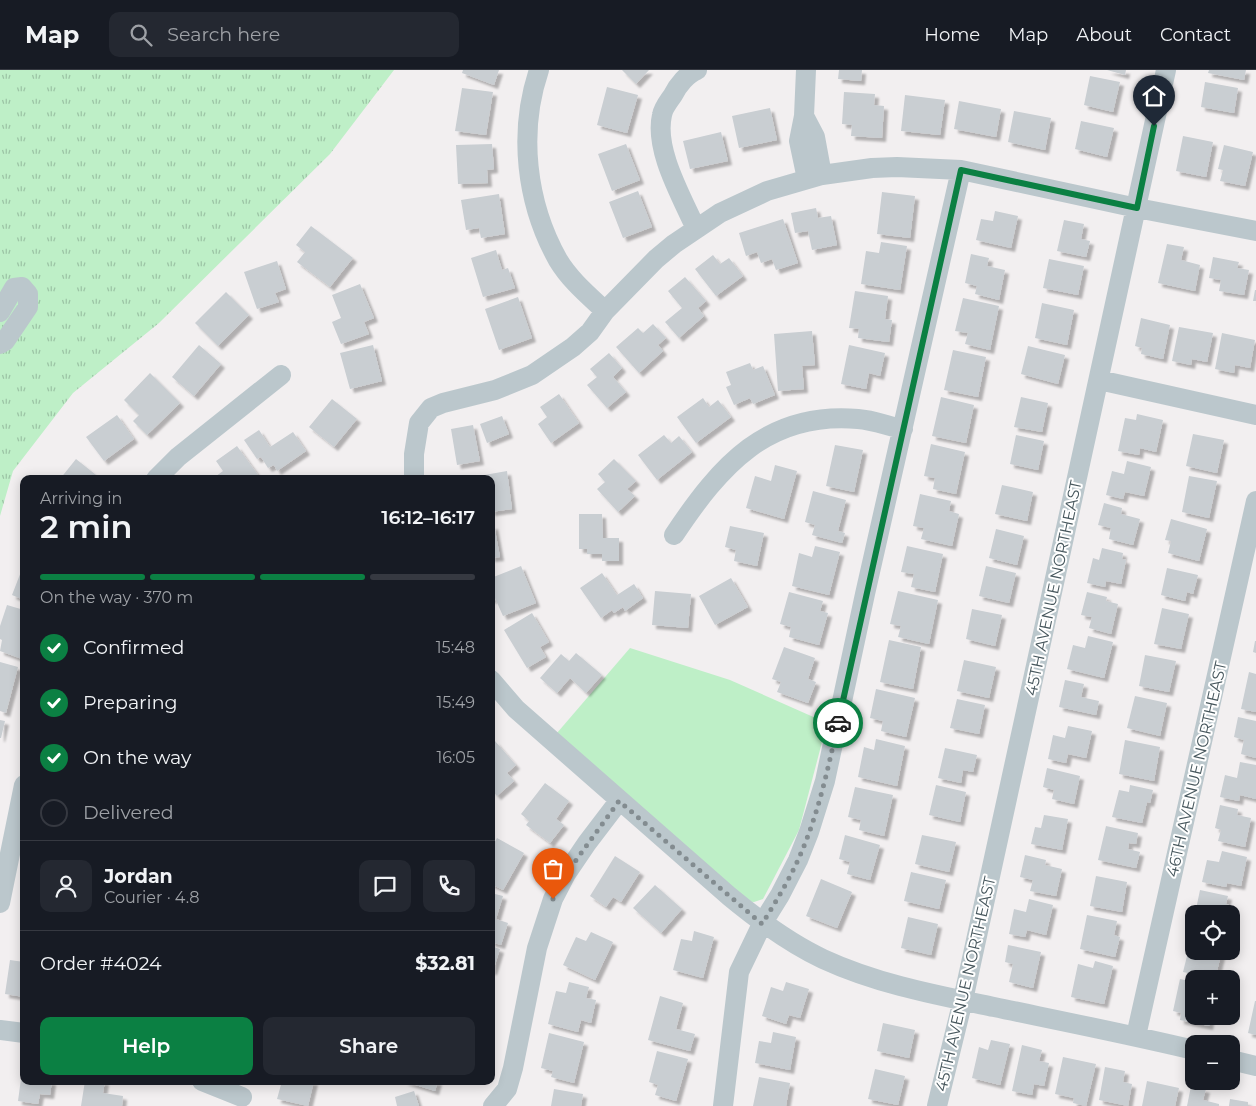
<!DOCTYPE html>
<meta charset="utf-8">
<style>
:root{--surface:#171b24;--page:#242831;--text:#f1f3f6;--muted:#9ea1a6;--line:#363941;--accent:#0b8043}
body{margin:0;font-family:Montserrat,sans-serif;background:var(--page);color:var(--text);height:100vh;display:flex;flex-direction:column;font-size:19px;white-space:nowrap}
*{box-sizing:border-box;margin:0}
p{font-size:16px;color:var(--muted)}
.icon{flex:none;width:28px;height:28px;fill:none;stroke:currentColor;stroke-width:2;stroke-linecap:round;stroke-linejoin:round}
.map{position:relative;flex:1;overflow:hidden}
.sheet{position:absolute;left:20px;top:405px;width:475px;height:610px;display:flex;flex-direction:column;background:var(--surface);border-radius:10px;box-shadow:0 2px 12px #0003}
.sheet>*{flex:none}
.controls{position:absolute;left:1185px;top:835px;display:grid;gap:10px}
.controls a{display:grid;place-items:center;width:55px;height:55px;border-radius:10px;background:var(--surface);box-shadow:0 2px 12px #0003;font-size:25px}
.pin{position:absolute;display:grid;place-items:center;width:42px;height:42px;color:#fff;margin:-51px -21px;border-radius:50% 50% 50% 0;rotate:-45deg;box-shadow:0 0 5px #0007}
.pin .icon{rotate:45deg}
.courier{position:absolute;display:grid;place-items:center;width:50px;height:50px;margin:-25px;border:4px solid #0b8043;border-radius:50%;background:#fff;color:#222;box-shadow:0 1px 6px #0007}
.summary em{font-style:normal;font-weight:600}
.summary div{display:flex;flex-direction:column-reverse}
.summary{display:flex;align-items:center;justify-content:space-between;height:85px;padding:0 20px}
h1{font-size:32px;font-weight:600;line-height:38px}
.bar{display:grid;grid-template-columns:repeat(4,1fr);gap:8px 5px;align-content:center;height:60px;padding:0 20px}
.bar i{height:6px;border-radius:4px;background:var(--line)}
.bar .active{background:var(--accent)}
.bar p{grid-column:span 4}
.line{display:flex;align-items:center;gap:12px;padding:0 20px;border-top:1px solid var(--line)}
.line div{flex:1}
.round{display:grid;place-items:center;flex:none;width:52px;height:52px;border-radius:10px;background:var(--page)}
ol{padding:0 20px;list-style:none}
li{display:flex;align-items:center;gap:15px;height:55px}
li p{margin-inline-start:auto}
li .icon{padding:5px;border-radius:50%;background:var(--accent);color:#fff;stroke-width:4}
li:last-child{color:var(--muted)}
li i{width:28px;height:28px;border:2px solid var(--line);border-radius:50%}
.button{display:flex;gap:10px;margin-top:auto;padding:10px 20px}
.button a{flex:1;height:58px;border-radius:10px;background:var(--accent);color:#fff;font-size:20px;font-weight:600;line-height:58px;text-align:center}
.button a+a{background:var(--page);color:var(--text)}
header{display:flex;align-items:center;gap:30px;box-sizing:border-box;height:70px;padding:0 25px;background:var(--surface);border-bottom:1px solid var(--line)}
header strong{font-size:24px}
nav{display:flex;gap:28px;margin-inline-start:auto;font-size:18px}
.search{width:350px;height:45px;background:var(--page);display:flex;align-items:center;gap:12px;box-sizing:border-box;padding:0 18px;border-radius:10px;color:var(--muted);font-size:19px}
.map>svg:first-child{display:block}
.grass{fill:url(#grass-tufts)}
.park{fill:#beefc7}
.building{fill:#c9ced2;filter:url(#shadow)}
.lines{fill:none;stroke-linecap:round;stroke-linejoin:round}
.minor{stroke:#bbc7cc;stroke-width:20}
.done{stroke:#838c90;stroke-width:5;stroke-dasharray:0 9}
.route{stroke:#0b8043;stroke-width:6}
.labels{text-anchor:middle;stroke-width:4;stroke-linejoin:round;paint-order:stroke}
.street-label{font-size:16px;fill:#47575d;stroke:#fff}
</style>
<header>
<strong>Map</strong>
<div class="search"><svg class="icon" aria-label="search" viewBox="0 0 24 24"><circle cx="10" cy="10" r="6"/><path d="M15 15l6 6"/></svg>Search here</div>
<nav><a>Home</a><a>Map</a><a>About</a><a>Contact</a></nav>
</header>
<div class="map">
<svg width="1256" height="1036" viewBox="0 0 1256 1036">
<defs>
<pattern id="grass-tufts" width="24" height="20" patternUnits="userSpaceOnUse" patternTransform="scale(1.25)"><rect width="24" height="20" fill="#beefc7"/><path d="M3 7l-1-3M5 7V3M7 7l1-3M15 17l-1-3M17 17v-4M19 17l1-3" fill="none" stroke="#9cc4a5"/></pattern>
<filter id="shadow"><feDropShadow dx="4" dy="4" stdDeviation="1" flood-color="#0004"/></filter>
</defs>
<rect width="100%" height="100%" fill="#f2eff0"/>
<!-- grass -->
<path class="grass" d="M0 0H394L330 84 159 253 73 323 13 401 0 446Z"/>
<!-- park -->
<path class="park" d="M630 578 730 610 827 653 799 760 763 829 754 832 744 831 557 663Z"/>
<!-- building -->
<path class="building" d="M463 0H499L494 15 462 3Z
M622 0H649L636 14Z
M839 0H862L861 11 838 9Z
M1107 0H1126L1125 5Z
M1209 0H1246L1244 10 1208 3Z
M1090 6 1120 12 1113 42 1084 35Z
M1205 12 1238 18 1234 43 1201 37Z
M607 17 638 25 627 63 597 55Z
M462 18 493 22 486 65 455 61Z
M844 22 875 24 874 35 884 36 882 68 851 66 852 55 842 54Z
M905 25 945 30 940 65 901 61Z
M959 31 1001 39 996 67 954 59Z
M770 38 777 70 739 78 732 46Z
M1014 41 1051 48 1045 80 1008 72Z
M1081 51 1114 58 1107 87 1075 79Z
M721 62 728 91 690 99 683 71Z
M1183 66 1213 72 1206 107 1176 101Z
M492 74 494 99 487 100 488 113 458 114 456 75Z
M626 74 640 110 612 121 598 84Z
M1224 75 1253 82 1245 116 1220 111 1223 100 1218 99Z
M638 121 652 157 623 168 609 132Z
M882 122 915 126 910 168 877 164Z
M499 124 505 164 481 168 479 158 466 160 461 130Z
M816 138 818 148 831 146 837 175 812 180 808 161 795 163 791 143Z
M995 141 1018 146 1011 178 976 170 981 149 993 151Z
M783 149 798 193 776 200 772 189 761 193 757 182 746 186 739 163Z
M1064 150 1084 154 1081 169 1090 171 1086 187 1057 181Z
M311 156 353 188 330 217 297 192 305 182 296 175Z
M881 172 907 176 900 220 861 214 866 181 879 183Z
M1167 174 1184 177 1181 190 1200 195 1195 221 1158 213Z
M496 180 502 200 508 198 515 218 483 227 471 188Z
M971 184 989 188 987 196 1005 200 999 230 975 224 977 216 965 213Z
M713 185 720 194 729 188 743 206 716 226 695 199Z
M1213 187 1239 192 1237 198 1249 200 1244 225 1219 221 1221 210 1209 208Z
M1049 189 1084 196 1078 225 1043 218Z
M277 191 286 219 275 223 279 232 257 239 244 202Z
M685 207 706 231 698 238 704 246 679 268 665 252 682 238 668 221Z
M360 214 374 248 364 252 369 264 341 274 332 252 341 248 332 225Z
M1255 220H1256V231H1253Z
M855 221 888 226 885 249 892 250 889 272 858 268 859 259 849 258Z
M226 222 249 245 218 276 195 253Z
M518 227 532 268 499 280 485 239Z
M963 228 999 236 990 280 965 274 968 263 955 261Z
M1042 233 1074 240 1067 275 1035 268Z
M1141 248 1170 255 1163 289 1141 284 1142 278 1135 276Z
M653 254 666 268 658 275 663 281 639 303 616 277 638 258 643 263Z
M1179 257 1213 263 1207 292 1192 289 1191 295 1172 291Z
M812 261 815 295 802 296 804 319 778 321 774 264Z
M1222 263 1255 270 1250 298 1235 295 1234 303 1215 299Z
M199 275 221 294 194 326 172 307Z
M373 275 382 311 350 319 340 283Z
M849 275 885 283 880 306 869 303 866 319 841 314Z
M1028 276 1065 285 1058 314 1021 304Z
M953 280 986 287 978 327 944 320Z
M609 283 622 298 613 307 626 322 607 338 587 315 597 307 590 299Z
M750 293 753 300 763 296 775 325 753 334 750 328 734 335 726 317 731 315 726 302Z
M150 303 180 333 147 365 133 351 139 345 124 330Z
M559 324 579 353 551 373 538 354 547 347 540 337Z
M941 327 974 335 966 373 932 366Z
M1021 327 1048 333 1042 362 1014 357Z
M703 328 709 337 718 330 731 347 696 373 677 347Z
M332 329 357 349 334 377 309 357Z
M1137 344 1163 350 1156 382 1140 378 1139 385 1118 381 1125 348 1136 350Z
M117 345 134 369 104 391 86 367Z
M502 346 509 364 487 373 480 354Z
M473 355 480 391 457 395 451 359Z
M259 360 270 377 293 362 306 381 277 401 274 395 268 398 261 387 257 389 244 370Z
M1193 364 1224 370 1217 403 1186 396Z
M664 365 671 373 679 366 692 382 657 410 638 385Z
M1016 365 1044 371 1038 400 1010 394Z
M931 374 965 382 956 424 933 419 935 408 924 406Z
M835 375 863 380 854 422 826 416Z
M237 376 261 409H212L223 401 216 391Z
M76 389 101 409H60Z
M614 389 636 411 627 419 635 426 618 442 597 419 605 412 598 404Z
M1127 391 1151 397 1144 426 1125 422 1123 429 1106 425 1112 401 1124 404Z
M775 395 797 401 784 449 746 438 755 406 771 411Z
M507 401 512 439 491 442V409H462Z
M1189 406 1217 411 1209 448 1182 442Z
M1002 415 1033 422 1027 451 995 444Z
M813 421 846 430 838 461 845 463 842 473 812 465 815 455 805 452Z
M920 424 951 431 949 441 959 444 952 476 921 469 924 458 913 456Z
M1104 433 1122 438 1121 444 1140 449 1133 475 1109 469 1111 458 1098 455Z
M579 444H602L603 468H619V491H602V484H587V479H579Z
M1171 449 1207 459 1199 491 1168 483 1171 471 1165 470Z
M494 455 500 487 491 488V456Z
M730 456 764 463 757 496 734 491 736 480 725 477Z
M996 459 1024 466 1017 495 989 488Z
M815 476 840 482 829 525 792 516 799 483 812 487Z
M907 476 943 484 935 522 911 517 914 504 901 502Z
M1102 478 1123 483 1122 489 1126 490 1121 514 1106 511 1105 517 1087 513 1093 488 1099 490Z
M24 494V530L12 525Z
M521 496 536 533 503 546 495 528 491 530V508Z
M986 496 1016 503 1009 533 979 526Z
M1167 498 1198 505 1193 524 1187 522 1185 531 1161 525Z
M602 503 617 525 634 514 643 528 625 541 623 537 614 543 612 540 601 548 580 518Z
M731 508 748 537 715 555 699 526Z
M655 521 691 524 688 558 652 555Z
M898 521 938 530 929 574 898 567 901 556 890 554Z
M789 522 823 531 820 541 828 543 819 575 789 567 791 557 780 554Z
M1087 522 1107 527 1106 531 1118 534 1111 564 1089 558 1092 547 1081 545Z
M7 535 24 540V583L22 589 0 581 2 570 0 569V556Z
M1162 538 1189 544 1181 579 1154 574Z
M972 539 1002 545 995 576 966 569Z
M532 543 549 572 540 577 546 587 527 598 504 560Z
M1088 566 1113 572 1104 608 1067 599 1073 575 1085 578Z
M889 570 921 577 913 619 880 612Z
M1255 571H1256V583L1253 582Z
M784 577 815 588 808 609 816 612 808 633 777 622 781 612 772 609Z
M576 583 602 605 586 623 570 608 557 623 540 608 561 584 569 591Z
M1145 585 1176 591 1169 622 1139 616Z
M964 590 996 597 989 628 957 621Z
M0 592 18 597 6 643 0 641Z
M1249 602 1256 604V642L1241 639Z
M1065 610 1084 614 1081 627 1099 631 1096 645 1059 637Z
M876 619 915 628 906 667 881 661 883 651 870 648Z
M1135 626 1167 633 1160 666 1127 658Z
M957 629 985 635 979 664 950 658Z
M1238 647 1256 651V688L1241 684 1244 670 1234 667Z
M0 650 5 651 1 668H0Z
M1068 656 1092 661 1086 688 1068 684 1066 693 1048 689 1053 665 1065 668Z
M876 669 905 676 897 716 858 707 864 677 874 680Z
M1125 670 1160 677 1154 711 1119 704Z
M495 671 516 695 507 703 514 711 497 726 491 719V674Z
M945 678 977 685 973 702 963 700 961 713 938 708Z
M1240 692 1256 695V729L1240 725 1239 731 1220 727 1225 705 1237 708Z
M1047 698 1080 706 1074 734 1052 729 1054 720 1043 717Z
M545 713 569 731 556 749 564 755 550 773 526 755 529 751 521 744Z
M936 715 966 722 960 752 929 745Z
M1130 715 1153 720 1150 733 1147 732 1142 753 1112 747 1119 720 1129 722Z
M855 717 893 725 884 766 859 760 861 750 848 747Z
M1220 735 1238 739 1237 745 1251 748 1245 777 1218 771 1221 760 1215 758Z
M1044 745 1068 749 1062 780 1031 774 1035 757 1041 758Z
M1106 756 1138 763 1136 774 1129 773 1128 779 1140 782 1136 798 1098 790Z
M845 765 880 775 870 810 847 804 850 792 839 789Z
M922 765 956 772 949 802 915 794Z
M497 768 524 783 503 820 491 814V779Z
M1222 781 1247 787 1241 816 1227 813 1226 817 1202 812 1207 790 1219 792Z
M1025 785 1046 790 1045 795 1062 799 1056 826 1030 821 1033 810 1020 807Z
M615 786 640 802 621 832 613 827 606 837 590 826Z
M911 802 946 810 939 839 904 831Z
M1096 806 1127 812 1122 842 1090 836Z
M821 809 852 822 837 858 806 846Z
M655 815 682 839 661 863 633 838Z
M1200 820 1228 826 1226 834 1232 836 1230 844H1195Z
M491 823 503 826 496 849 508 853 501 875 491 872Z
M1029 829 1053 835 1046 865 1027 860 1025 867 1009 864 1014 839 1026 842Z
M1087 845 1117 851 1114 865 1120 867 1115 887 1080 879Z
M908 847 938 854 931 885 901 878Z
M694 861 714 867 703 908 673 900 681 869 692 871Z
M591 862 613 872 595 910 563 895 576 867 586 871Z
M1008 875 1041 882 1033 918 1009 912 1013 894 1005 892Z
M491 876 500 879 493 901H491Z
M1189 878 1194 879V881H1222L1215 909 1183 902Z
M10 890 24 892V927L5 924Z
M1095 891 1113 896 1104 934 1071 927 1078 894 1093 898Z
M1180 909 1194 912V946H1211L1209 956 1180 950 1181 943 1173 941Z
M569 912 589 917 586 928 596 930 591 953 581 950 578 962 548 954 556 921 566 923Z
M786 912 809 919 800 948 789 945 786 954 762 946 771 917 783 921Z
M660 926 683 933 676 959 695 964 690 981 648 970Z
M1255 931H1256V965L1248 963Z
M883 953 915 960 909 988 877 981Z
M773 962 796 967 790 1000 755 993 759 971 771 973Z
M549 963 584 972 574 1013 551 1007 553 1001 541 998Z
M991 970 1010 974 1000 1015 972 1008 979 977 988 980Z
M1022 975 1042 980 1039 991 1049 993 1044 1016 1034 1014 1032 1025 1012 1021Z
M657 981 688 989 676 1031 655 1025 658 1015 649 1012Z
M1063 987 1096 994 1086 1036 1073 1033 1074 1028 1055 1024Z
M1105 997 1125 1001 1123 1012 1132 1014 1128 1036 1099 1030Z
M875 999 905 1006 898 1035 868 1029Z
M22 1001H24V1011H52L50 1025 40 1024 38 1034 18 1031Z
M759 1007 790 1013 786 1036H753Z
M85 1011H105L103 1023 123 1026 122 1036H81Z
M282 1011H314L308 1036 277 1029Z
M403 1011H438L435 1021Z
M1147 1011 1179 1018 1175 1036H1142Z
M1191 1016 1206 1019 1203 1030 1219 1034V1036H1187Z
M554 1019 583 1024 581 1036H551Z
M414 1021 419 1036H397L395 1027Z
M1230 1029 1248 1032V1036H1229Z"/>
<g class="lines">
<!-- minor -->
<path class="minor" d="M539 0C518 62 526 133 558 190 570 210 588 225 605 241
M806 0 804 46 799 71 807 109
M804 46 815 67 822 105
M696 159C682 127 654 80 662 45 663 38 669 31 673 25 678 15 687 4 697 0
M0 242 14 218 22 217 28 224V237L5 271 0 274
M1099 310 1256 345
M156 409 178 387 281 305
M414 409V384L419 353 431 338 443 333 495 320 532 305 573 277 590 262 605 241 656 189 674 174 720 143 767 121 822 105 872 98 897 97 961 100 1137 138 1256 161
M674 465C720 396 767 341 858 349 873 350 888 356 903 359
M491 610 516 639 729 826C758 850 789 873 823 889 877 914 936 925 994 937 1061 951 1127 964 1194 980
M0 833 24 715
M0 960 24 963
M1136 966 1256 431
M1231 990 1256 996
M202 1011 242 1027
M493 1036 507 1019 513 998 537 878 553 829 566 804 587 773 619 731
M723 1036 739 902 762 854 780 825 798 790 809 762 825 711 865 524 961 100
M937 1036 963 930 1166 0"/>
</g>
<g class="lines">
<!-- done -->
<path class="done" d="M553 829 566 804 619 731 762 854C775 833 788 812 798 790 818 746 828 699 838 653"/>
<!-- route -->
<path class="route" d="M838 653 961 100 1137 138 1154 56"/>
</g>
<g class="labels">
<!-- street labels -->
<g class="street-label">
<text transform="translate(1053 518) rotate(-78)" y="6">45TH AVENUE NORTHEAST</text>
<text transform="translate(1196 699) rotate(-77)" y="6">46TH AVENUE NORTHEAST</text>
<text transform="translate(965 914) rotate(-77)" y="6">45TH AVENUE NORTHEAST</text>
</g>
</g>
</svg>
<div class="controls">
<a><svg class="icon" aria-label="locate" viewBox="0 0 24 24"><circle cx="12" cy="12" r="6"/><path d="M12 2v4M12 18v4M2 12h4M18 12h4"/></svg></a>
<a>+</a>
<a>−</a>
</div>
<div class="pin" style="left:553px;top:829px;background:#ea580c"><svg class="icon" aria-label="bag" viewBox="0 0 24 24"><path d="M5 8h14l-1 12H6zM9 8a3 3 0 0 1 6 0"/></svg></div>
<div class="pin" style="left:1154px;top:56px;background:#1f2937"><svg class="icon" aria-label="home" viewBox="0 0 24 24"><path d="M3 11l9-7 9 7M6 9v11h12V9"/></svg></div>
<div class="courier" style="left:838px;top:653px"><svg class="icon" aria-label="car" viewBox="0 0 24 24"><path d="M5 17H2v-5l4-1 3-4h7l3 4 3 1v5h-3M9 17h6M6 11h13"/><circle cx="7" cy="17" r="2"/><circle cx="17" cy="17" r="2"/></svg></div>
<section class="sheet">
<div class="summary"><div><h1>2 min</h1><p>Arriving in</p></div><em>16:12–16:17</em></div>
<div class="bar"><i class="active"></i><i class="active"></i><i class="active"></i><i></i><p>On the way · 370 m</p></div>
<ol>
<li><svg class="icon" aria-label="check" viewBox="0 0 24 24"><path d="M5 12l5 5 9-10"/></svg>Confirmed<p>15:48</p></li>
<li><svg class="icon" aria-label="check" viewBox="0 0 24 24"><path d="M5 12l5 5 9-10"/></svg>Preparing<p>15:49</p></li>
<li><svg class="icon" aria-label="check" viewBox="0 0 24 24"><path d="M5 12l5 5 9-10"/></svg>On the way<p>16:05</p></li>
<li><i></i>Delivered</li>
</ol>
<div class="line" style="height:90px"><a class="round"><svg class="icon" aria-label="person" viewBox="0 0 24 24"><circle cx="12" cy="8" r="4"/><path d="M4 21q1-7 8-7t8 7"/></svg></a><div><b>Jordan</b><p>Courier · 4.8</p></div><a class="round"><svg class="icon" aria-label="chat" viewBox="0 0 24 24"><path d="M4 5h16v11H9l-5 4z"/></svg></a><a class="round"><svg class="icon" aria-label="phone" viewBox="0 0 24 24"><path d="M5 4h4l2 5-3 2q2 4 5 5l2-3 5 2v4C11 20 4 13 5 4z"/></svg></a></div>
<div class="line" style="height:65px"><div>Order #4024</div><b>$32.81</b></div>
<div class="button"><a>Help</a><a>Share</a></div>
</section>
</div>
